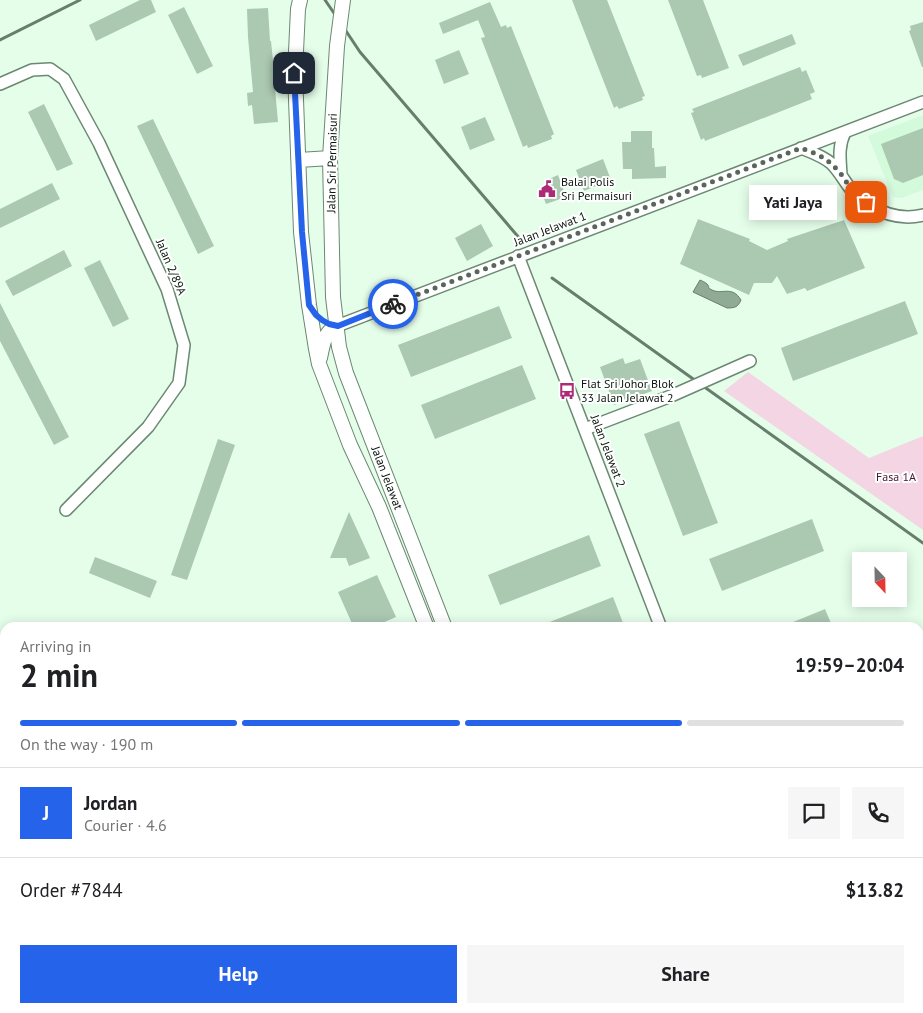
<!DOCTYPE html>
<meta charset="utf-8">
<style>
:root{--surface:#fff;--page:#f6f6f6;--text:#202124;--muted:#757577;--line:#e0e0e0;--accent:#2563eb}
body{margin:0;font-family:"PT Sans",sans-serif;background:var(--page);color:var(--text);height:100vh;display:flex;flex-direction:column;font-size:19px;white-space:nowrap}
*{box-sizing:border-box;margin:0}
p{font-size:16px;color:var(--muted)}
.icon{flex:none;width:28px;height:28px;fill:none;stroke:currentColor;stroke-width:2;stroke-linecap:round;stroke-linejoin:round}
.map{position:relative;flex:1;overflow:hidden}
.panel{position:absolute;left:0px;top:622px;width:924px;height:391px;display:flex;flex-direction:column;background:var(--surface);border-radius:15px 15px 0 0;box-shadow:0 2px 12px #0003}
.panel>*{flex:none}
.needle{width:32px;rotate:158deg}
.fabs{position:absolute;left:852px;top:552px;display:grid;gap:10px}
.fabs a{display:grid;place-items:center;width:55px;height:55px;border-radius:0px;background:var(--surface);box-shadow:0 2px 12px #0003;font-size:25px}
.pin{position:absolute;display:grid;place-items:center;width:42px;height:42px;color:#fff;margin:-21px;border-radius:10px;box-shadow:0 2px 8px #0006}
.courier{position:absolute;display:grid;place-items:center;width:50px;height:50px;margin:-25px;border:4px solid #2563eb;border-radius:50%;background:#fff;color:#222;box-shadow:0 1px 6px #0007}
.bubble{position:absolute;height:35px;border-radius:0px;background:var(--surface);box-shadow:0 2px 12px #0003;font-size:16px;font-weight:700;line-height:35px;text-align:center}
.headline em{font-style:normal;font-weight:700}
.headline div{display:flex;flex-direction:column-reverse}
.headline{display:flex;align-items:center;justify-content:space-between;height:85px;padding:0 20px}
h1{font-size:32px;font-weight:700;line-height:38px}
.bar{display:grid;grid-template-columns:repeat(4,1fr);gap:8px 5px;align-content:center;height:60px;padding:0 20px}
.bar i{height:6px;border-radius:4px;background:var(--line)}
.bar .selected{background:var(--accent)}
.bar p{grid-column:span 4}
.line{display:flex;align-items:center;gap:12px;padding:0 20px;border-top:1px solid var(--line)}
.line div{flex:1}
.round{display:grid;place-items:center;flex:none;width:52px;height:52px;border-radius:0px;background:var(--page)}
.action{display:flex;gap:10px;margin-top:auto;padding:10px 20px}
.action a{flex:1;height:58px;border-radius:0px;background:var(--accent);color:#fff;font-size:20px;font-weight:700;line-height:58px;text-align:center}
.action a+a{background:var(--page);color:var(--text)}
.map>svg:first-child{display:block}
.built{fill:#d4fadc}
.green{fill:#f4d5e4}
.water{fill:#8fab95;stroke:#677e6c}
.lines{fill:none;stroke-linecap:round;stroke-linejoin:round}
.stream{stroke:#677e6c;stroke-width:3}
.building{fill:#abc8b1}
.minor-casing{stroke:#6b8872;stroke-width:14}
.tertiary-casing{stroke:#6b8872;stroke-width:16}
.minor{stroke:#fff;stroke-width:11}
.tertiary{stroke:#fff;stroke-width:14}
.done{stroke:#57675a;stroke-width:5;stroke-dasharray:0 9}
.route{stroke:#2563eb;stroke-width:6}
.labels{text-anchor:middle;stroke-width:4;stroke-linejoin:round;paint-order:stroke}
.street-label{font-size:12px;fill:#0a150d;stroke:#fff}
.poi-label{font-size:12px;fill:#0a150d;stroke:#fff;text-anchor:start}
.park-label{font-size:12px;fill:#441831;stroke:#fff}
</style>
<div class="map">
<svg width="923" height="1013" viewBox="0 0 923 1013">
<rect width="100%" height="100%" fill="#e5feea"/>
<!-- built -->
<path class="built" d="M923 115V190L901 198 893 197 868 136Z
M5 876V938L0 940V879Z"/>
<!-- green -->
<path class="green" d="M748 372 869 458 923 436V530L724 391Z
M671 1009H790L791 1013H673Z"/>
<!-- water -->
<path class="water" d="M700 280C702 281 705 282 707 284 711 288 706 287 712 290 722 295 732 285 741 300 738 307 735 308 727 308L693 292Z"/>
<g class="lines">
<!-- stream -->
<path class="stream" d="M325 0 336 16
M344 28 360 52 521 240
M0 40 80 0
M552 278 696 381
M703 386 923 543"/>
</g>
<!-- building -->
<path class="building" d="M140 0H151L156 12 96 41 89 25Z
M572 0H607L645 96 642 97 643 100 619 109 617 106 614 108Z
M668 0H703L729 68 702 78 701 75 697 76Z
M490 2 501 27 506 25 507 28 511 26 554 134 551 136 552 139 528 148 527 145 523 147 481 38 485 37 478 20 443 34 439 23Z
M184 7 213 66 197 74 168 15Z
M268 8 270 41H271L274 70H277L278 88H275L278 122 254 124 252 105 248 106 247 93 253 92 248 37 247 9Z
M923 22V67H922L909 31 911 30 910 26Z
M792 34 796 44 743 66 738 55Z
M459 50 469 74 444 84 435 60Z
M800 67 802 72 806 70 815 92 810 94 812 99 705 141 704 138 701 140 691 113 694 112 692 109Z
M44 104 73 164 57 171 28 112Z
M485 117 495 140 470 150 461 127Z
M153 119 214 246 198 254 137 126Z
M923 128V175L903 183 894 179 881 144Z
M631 131H652V148H654L655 167 666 166V178L632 179V169H623L622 142H631Z
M603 159 611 180 584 191 576 170Z
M558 175 566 197 546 204 540 188 551 184 549 179Z
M52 183 60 199 0 228V209Z
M698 219 750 239 749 241 767 250 788 241 787 239 844 220 865 268 807 291 805 288 787 294 777 276 772 283H754L749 295 680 264Z
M481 224 493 246 467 261 455 238Z
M64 250 72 266 13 296 5 281Z
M100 260 129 319 113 327 84 268Z
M905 301 918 334 793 381 781 348Z
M0 303 69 437 54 445 0 341Z
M499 306 512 338 411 377 398 345Z
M623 358 625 364 640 359 652 391 614 405 600 367Z
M522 365 536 399 435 439 421 405Z
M679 421 718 523 683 536 644 434Z
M218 439 235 445 187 580 171 575Z
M349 512 370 558 349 566 346 558H330Z
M812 519 824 551 722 591 709 559Z
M589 535 601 566 500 605 488 575Z
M95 557 157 581 150 598 89 573Z
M377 575 396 617 380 624 382 628H354L338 592Z
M613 597 625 628H537V627Z
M825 609 833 628H781V627Z"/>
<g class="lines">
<!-- minor casing -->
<g class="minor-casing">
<path id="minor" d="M0 84 32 70 50 69 64 79 99 143 167 289 184 345 179 383 148 427 66 510
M801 148C811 152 823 156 832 164 841 173 846 185 855 194 859 198 864 201 868 204 885 215 903 220 923 215
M841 174C840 159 838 146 845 132
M518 256 661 628
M337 326 923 102
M585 429 671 396 750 361
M0 711 5 716
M0 944 5 941
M264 1009 265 1013
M588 1009 590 1013
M362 1013 373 1009"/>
</g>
<!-- tertiary casing -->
<g class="tertiary-casing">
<path id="tertiary" d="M300 0 298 9 295 73 301 232 309 305 316 349 319 364 350 445 379 507 427 628
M343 0 337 46 330 158 333 297 339 347 346 373 445 628
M299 160 330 158
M320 358C323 344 324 332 337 326
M0 990 5 987
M620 1009 622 1013
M638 1009 640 1013"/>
</g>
<!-- minor -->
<use href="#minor" class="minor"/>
<!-- tertiary -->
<use href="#tertiary" class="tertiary"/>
</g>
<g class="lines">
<!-- done -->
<path class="done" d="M393 304 801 148 819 155 832 164 841 174 856 196 866 202"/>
<!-- route -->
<path class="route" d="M294 73 302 232 309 305 316 315 322 320 329 324 338 326 393 304"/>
</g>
<!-- icons -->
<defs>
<g id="civic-bare" transform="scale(1.35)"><path d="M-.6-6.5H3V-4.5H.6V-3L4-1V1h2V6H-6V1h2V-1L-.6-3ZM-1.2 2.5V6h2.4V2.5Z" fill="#ab2b79" stroke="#fff" stroke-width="2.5" paint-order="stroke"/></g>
<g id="bus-bare" transform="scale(1.35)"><path d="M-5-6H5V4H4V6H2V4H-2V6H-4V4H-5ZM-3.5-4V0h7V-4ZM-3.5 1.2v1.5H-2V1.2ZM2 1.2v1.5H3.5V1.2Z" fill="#ab2b79" stroke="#fff" stroke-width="2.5" paint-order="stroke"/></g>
</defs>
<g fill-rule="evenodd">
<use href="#civic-bare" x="547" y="189"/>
<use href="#bus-bare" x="567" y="391"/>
</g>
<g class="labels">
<!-- street labels -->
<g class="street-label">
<text transform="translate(332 163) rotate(-89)" y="4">Jalan Sri Permaisuri</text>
<text transform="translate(550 229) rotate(-21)" y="4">Jalan Jelawat 1</text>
<text transform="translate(171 267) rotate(67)" y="4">Jalan 2/89A</text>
<text transform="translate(608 451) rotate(69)" y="4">Jalan Jelawat 2</text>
<text transform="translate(387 478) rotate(69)" y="4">Jalan Jelawat</text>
</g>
<!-- poi labels -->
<g class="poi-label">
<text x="561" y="186">Balai Polis<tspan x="561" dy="14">Sri Permaisuri</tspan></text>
<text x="581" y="388">Flat Sri Johor Blok<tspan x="581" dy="14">33 Jalan Jelawat 2</tspan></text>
</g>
<!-- park labels -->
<g class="park-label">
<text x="896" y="481">Fasa 1A</text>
</g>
</g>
</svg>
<div class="fabs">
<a><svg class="needle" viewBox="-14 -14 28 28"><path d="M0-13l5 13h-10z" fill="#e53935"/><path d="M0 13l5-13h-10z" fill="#757577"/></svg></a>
</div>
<div class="pin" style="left:866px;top:202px;background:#ea580c"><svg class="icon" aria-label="bag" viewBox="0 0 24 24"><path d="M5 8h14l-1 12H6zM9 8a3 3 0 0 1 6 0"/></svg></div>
<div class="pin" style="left:294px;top:73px;background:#1f2937"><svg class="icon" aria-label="home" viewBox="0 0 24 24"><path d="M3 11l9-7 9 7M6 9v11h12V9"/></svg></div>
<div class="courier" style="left:393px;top:304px"><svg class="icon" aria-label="bike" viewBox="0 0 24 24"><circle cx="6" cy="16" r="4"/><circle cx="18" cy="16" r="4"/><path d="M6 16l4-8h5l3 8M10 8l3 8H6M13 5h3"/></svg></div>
<div class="bubble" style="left:749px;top:185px;width:88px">Yati Jaya</div>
<section class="panel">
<div class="headline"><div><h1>2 min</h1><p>Arriving in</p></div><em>19:59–20:04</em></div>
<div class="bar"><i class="selected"></i><i class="selected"></i><i class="selected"></i><i></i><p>On the way · 190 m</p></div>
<div class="line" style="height:90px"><b class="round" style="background:var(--accent);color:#fff">J</b><div><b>Jordan</b><p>Courier · 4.6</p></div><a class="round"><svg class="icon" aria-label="chat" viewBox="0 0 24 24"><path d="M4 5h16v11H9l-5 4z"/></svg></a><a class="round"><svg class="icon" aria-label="phone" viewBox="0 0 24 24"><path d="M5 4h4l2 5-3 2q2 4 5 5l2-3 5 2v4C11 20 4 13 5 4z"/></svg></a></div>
<div class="line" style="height:65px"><div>Order #7844</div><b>$13.82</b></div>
<div class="action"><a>Help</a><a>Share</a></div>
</section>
</div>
